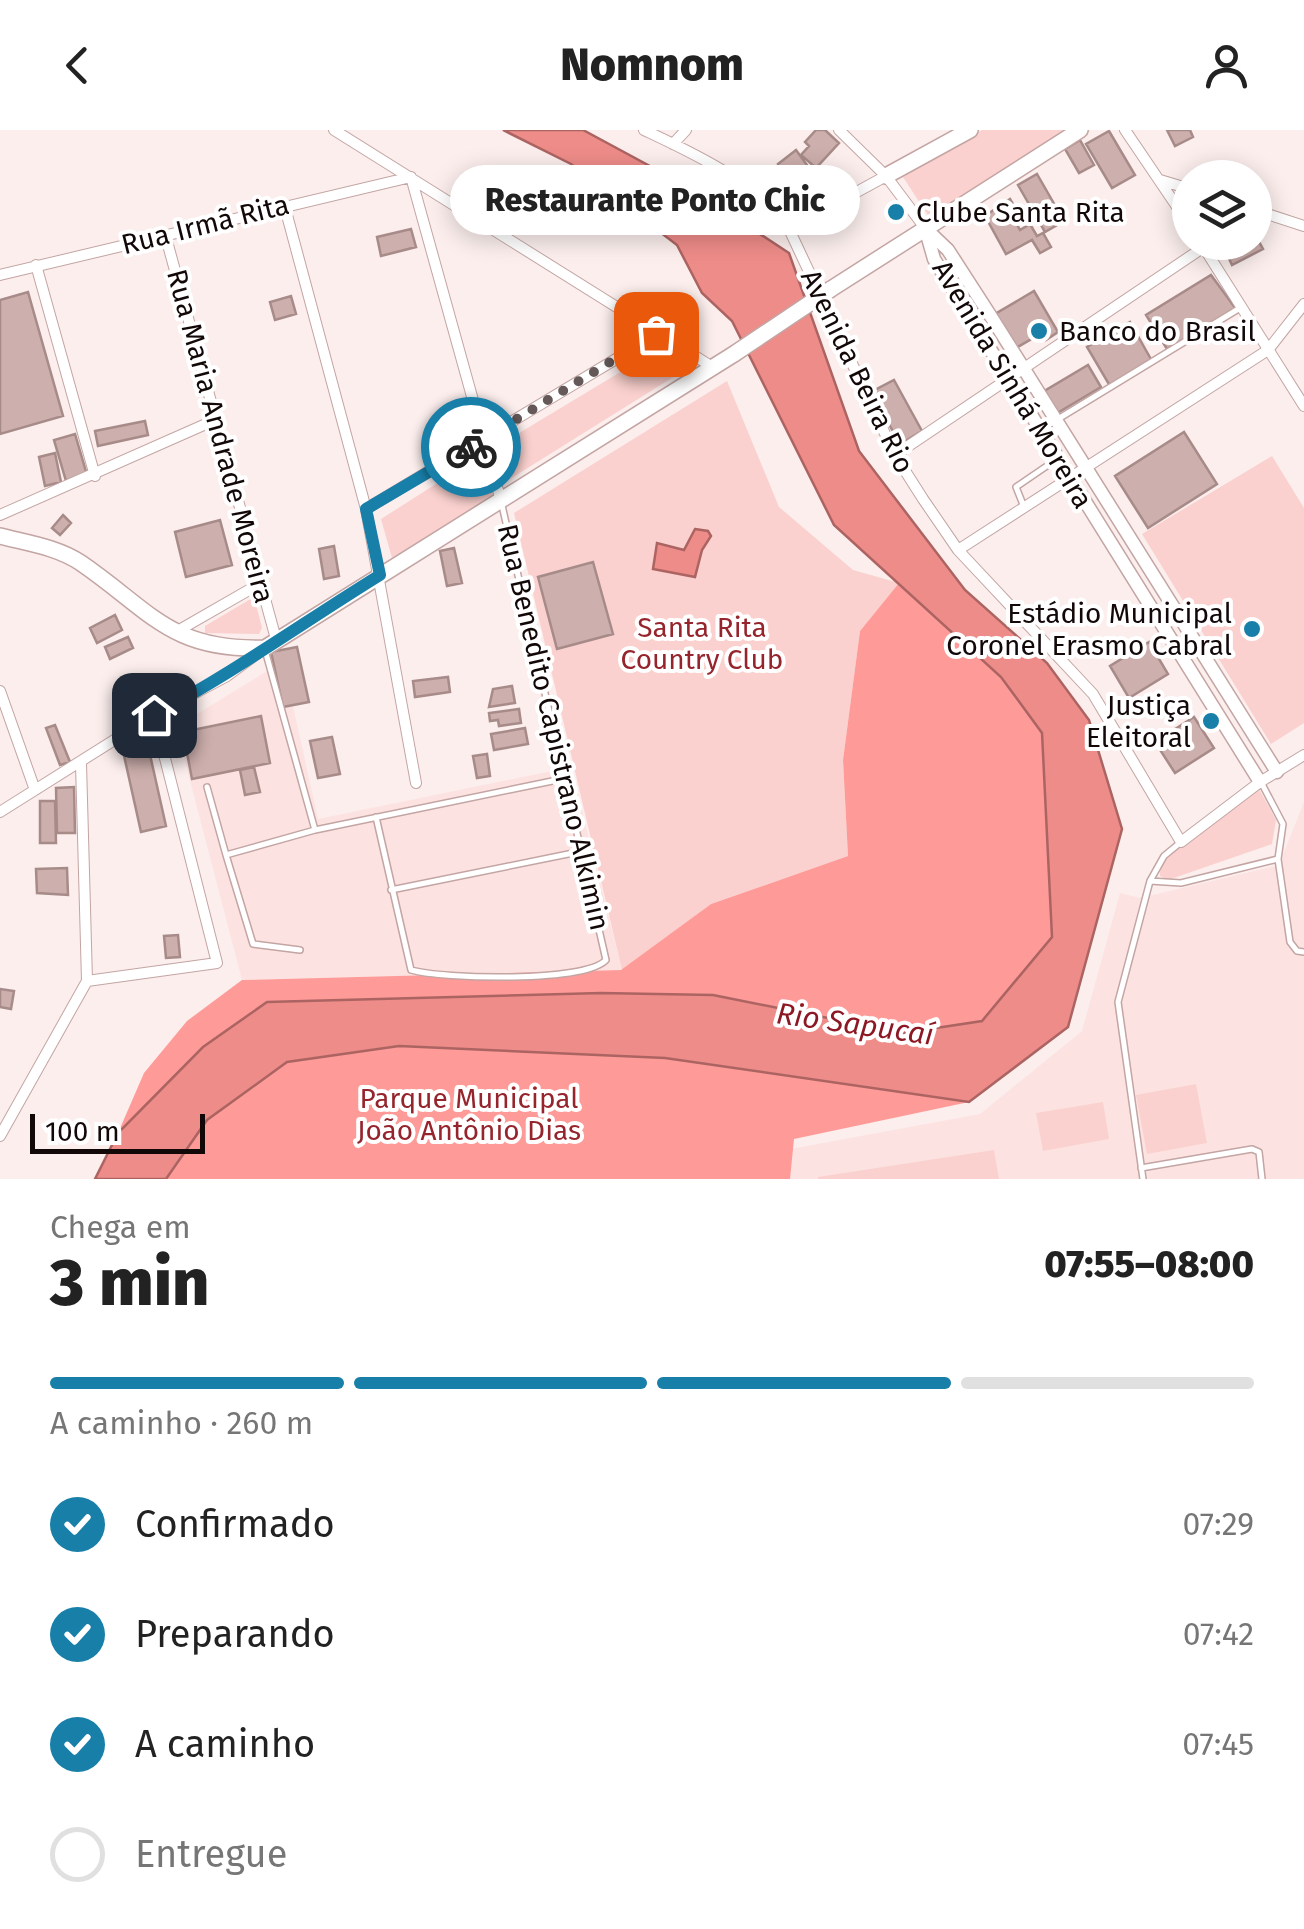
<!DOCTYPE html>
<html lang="pt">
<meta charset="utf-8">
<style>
:root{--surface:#fff;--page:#f6f6f6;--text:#222;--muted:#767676;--line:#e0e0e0;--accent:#187fa9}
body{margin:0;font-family:"Fira Sans",sans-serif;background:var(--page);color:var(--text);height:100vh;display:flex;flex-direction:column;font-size:38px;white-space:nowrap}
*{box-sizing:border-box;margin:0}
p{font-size:32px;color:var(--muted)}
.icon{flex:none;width:55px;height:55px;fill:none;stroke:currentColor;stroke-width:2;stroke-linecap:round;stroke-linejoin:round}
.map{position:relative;height:1049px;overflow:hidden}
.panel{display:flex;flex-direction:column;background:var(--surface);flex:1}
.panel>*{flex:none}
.buttons{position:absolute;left:1172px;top:30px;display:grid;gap:20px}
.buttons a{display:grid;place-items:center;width:100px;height:100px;border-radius:50%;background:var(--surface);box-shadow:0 5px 25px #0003;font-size:50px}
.scale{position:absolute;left:30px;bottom:25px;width:175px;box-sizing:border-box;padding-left:10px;border:5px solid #120808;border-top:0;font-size:28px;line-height:35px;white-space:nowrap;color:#120808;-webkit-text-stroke:8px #fff;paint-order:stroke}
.pin{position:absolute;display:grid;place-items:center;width:85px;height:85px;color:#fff;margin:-42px;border-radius:20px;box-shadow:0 5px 15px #0006}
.courier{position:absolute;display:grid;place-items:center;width:100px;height:100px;margin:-50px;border:8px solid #187fa9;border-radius:50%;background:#fff;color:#222;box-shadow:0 2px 12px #0007}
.bubble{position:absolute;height:70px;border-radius:35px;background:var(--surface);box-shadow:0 5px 25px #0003;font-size:32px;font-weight:800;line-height:70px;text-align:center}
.overview em{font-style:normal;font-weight:800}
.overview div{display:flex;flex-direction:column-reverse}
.overview{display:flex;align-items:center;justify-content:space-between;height:170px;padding:0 50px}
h1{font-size:65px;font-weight:800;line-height:75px}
.bar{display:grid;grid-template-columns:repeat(4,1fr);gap:15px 10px;align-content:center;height:120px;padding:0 50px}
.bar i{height:12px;border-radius:8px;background:var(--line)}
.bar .on{background:var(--accent)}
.bar p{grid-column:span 4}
ol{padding:0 50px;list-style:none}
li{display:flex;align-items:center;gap:30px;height:110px}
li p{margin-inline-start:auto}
li .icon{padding:10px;border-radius:50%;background:var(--accent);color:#fff;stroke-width:4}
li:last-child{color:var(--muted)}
li i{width:55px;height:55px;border:5px solid var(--line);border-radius:50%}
header{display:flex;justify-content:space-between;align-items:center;height:130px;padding:0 50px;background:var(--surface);font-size:45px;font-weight:800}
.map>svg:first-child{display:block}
.built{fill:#fce3e2}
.green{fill:#fad1ce}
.forest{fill:#fe9b98}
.water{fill:#ee8c89;stroke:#ac6462;stroke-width:2.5}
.building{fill:#cdafad;stroke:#a78b89;stroke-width:2.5}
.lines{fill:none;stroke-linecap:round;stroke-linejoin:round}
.service-casing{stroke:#c3a5a3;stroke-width:8}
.minor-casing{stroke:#c3a5a3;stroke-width:12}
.tertiary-casing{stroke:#c3a5a3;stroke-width:15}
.secondary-casing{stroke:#c3a5a3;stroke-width:18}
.service{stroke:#fff;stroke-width:5}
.minor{stroke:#fff;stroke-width:10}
.tertiary{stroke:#fff;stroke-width:12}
.secondary{stroke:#fff;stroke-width:15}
.secondary-bridge-casing{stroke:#c3a5a3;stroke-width:18;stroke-linecap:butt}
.secondary-bridge{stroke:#fff;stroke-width:15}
.done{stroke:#645858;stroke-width:10;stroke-dasharray:0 18}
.route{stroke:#187fa9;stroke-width:12}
.poi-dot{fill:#187fa9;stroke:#fff;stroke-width:4}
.labels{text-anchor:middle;stroke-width:8;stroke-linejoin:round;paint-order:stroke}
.poi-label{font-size:28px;fill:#120808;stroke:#fff;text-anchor:start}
.street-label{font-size:28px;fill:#120808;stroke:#fff}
.park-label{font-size:28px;fill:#96242c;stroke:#fff}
.water-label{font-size:30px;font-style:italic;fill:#8c1824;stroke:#fff}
</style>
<header><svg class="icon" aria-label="back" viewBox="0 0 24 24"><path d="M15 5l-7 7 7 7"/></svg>Nomnom<svg class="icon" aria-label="person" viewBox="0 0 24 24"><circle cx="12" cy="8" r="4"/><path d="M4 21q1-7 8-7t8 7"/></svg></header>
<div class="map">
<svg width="1304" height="1049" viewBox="0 0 1304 1049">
<rect width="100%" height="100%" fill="#fbeeed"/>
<!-- built -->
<path class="built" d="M283 531 318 689 571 637 622 840 242 850 176 597Z
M1304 672V1049H744L741 1028 980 984 1082 901 1120 763 1140 768 1279 735Z"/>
<!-- green -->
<path class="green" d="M982 0H1066L929 87 903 47Z
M662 217 691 236 505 352 496 317Z
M727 251 779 377 853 440 899 453 860 501 843 630 848 726 711 774 622 840 514 383Z
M483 324 493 366 392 428 381 389Z
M1272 326 1304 378V593L1271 614 1142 404Z
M254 467 262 498 259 504 205 503V496Z
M1259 659 1276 690 1272 714 1168 750 1160 746C1159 716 1234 676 1259 659Z
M1196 954 1207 1013 1147 1024 1136 965Z
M1103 972 1109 1009 1043 1021 1036 983Z
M994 1020 999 1049H818V1047Z"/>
<!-- forest -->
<path class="forest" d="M899 453 1001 547 1042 603 1052 807 982 892 903 903 713 865 601 863 267 872 203 917 118 1003 144 943 187 891 242 850 621 840 711 774 848 726 843 630 860 501Z
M399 916 666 928 969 972 794 1009 790 1049H166L207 990 287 932Z"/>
<!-- water -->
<path class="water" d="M503 0H583L685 55 789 123 859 321 965 460 1047 533 1089 590 1122 699 1068 897 969 972 665 928 399 916 287 932 207 990 166 1049H95L118 1003 203 917 267 872 601 863 713 865 903 903 982 891 1052 807 1042 603 1001 547 834 395 732 191 702 163 677 115 571 34Z
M695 399 708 401 711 406 702 420 695 447 653 439 657 413 684 420Z"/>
<!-- building -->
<path class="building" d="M816 0H825L839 13 816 38 801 25 809 16 805 12Z
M1167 0H1190L1193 7 1175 16Z
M1109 1 1135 45 1112 58 1086 14Z
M1080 10 1094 35 1079 43 1065 19Z
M796 20 812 42 798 52 793 45 788 48 778 34Z
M1037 44 1064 91 1045 102 1018 55Z
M790 62 807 78 798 87 781 72Z
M1010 69 1020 86 1014 89 1020 100 1030 94 1037 106 1043 103 1051 117 1040 123 1032 110 1006 124 985 86Z
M411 99 416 117 381 126 377 107Z
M1257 108 1263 119 1232 135 1225 120Z
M1211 145 1236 179 1167 219 1146 185Z
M1034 161 1058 202 1046 210 1042 203 1016 218 995 184Z
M28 162 63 286 0 304V170Z
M291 166 296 184 275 190 270 172Z
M1130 192 1152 231 1110 256 1087 217Z
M1088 235 1101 257 1054 285 1041 263Z
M894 250 922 301 900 314 871 262Z
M145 291 148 305 98 316 95 301Z
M1184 302 1217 354 1148 398 1115 346Z
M75 304 87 345 66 351 54 310Z
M55 323 61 352 45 356 39 327Z
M63 385 71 393 60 405 52 398Z
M220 390 232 435 186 447 175 402Z
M334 416 339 446 324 449 319 419Z
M454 418 462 453 447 456 440 421Z
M593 432 613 504 557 519 538 447Z
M115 485 122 500 97 513 90 498Z
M128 507 133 518 110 529 105 517Z
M1149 512 1168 544 1129 568 1110 536Z
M297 517 309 572 283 577 271 522Z
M448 547 450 562 415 567 413 551Z
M512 556 515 573 489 577 493 559Z
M519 579 521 593 499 596 498 590 490 591 489 583Z
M261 586 270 633 192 649 183 602Z
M1194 587 1214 618 1175 643 1155 612Z
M55 595 70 632 60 635 46 598Z
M525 598 528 614 494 620 491 604Z
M146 607 166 696 141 702 123 621Z
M332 607 340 644 318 648 310 611Z
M487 624 490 646 477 648 473 626Z
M254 637 260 662 245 665 240 640Z
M74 657 75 703H57L56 658Z
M40 671H55L56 713H40Z
M67 738 68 765 37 763 36 739Z
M178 805 180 827 166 828 164 806Z
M0 859 14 861 11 879 0 877Z"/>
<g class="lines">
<!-- service casing -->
<g class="service-casing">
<path id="service" d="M1040 300 1240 178
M1024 377 1016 357 1057 329
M265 520 315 700
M1262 654 1283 694 1278 729 1290 812 1297 821 1304 822
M207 657 226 725
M376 687 411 840C443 849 584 853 606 830L501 371
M1150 751 1181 753 1278 729
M391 760 583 721
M300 820 253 814 226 725 315 700 567 648
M1141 1038 1252 1019 1259 1022 1262 1049
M1143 1049 1118 872 1150 751 1164 726 1181 712"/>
</g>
<!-- minor casing -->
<g class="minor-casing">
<path id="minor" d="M334 0 714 238
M644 0C699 26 752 50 789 99L895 325 923 369 958 420 1093 564 1181 712 1260 652 1304 625
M839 0 886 46 925 98
M1125 0 1190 96
M673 14 686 0
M1160 50 1190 59
M284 74 366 379 416 653
M1255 80 1304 96
M789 99 886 46
M165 104 276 509
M1201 113 1304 276
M36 135 95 346
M0 145 411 47 501 371
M895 325 1204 117
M366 379 656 205
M0 385 215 290
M958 420 1268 220 1304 174
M174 503 261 453
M0 561 35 660
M81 634 87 851
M0 682 154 585 227 546 265 518
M87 851 217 833 154 585
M0 1006 87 851"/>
</g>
<!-- tertiary casing -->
<g class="tertiary-casing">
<path id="tertiary" d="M925 98 948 120 990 185 1277 642
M926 101 934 129 1260 652"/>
</g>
<!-- secondary casing -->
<g class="secondary-casing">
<path id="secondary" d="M886 46 970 0
M831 159 1080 0
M0 406C27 413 57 417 81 433 151 481 170 521 265 518L734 224"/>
</g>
<!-- service -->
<use href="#service" class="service"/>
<!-- minor -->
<use href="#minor" class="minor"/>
<!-- tertiary -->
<use href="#tertiary" class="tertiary"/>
<!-- secondary -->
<use href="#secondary" class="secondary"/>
<!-- secondary-bridge casing -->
<g class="secondary-bridge-casing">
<path id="secondary-bridge" d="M734 224 831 159"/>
</g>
<!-- secondary-bridge -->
<use href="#secondary-bridge" class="secondary-bridge"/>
</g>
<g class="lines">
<!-- done -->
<path class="done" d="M471 317 656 204"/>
<!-- route -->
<path class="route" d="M154 585C233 543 304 492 380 445L366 379 471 317"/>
</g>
<!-- markers -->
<g class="poi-dot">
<circle cx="896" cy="82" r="10"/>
<circle cx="1039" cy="201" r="10"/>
<circle cx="1252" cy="499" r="10"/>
<circle cx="1211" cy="591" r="10"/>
</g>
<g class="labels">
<!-- poi labels -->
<g class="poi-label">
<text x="916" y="92">Clube Santa Rita</text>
<text x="1059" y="211">Banco do Brasil</text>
<text x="1232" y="493" text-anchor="end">Estádio Municipal<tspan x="1232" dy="32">Coronel Erasmo Cabral</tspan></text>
<text x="1191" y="585" text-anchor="end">Justiça<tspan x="1191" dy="32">Eleitoral</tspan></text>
</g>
<!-- street labels -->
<g class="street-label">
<text transform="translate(205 94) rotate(-14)" y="10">Rua Irmã Rita</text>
<text transform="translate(858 241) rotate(64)" y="10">Avenida Beira Rio</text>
<text transform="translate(1013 254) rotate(59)" y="10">Avenida Sinhá Moreira</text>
<text transform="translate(221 306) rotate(75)" y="10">Rua Maria Andrade Moreira</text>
<text transform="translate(554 597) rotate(77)" y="10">Rua Benedito Capistrano Alkimin</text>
</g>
<!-- park labels -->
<g class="park-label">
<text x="702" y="507">Santa Rita<tspan x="702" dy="32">Country Club</tspan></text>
<text x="469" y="978">Parque Municipal<tspan x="469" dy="32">João Antônio Dias</tspan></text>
</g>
<!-- water labels -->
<g class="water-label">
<text transform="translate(855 894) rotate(8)" y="10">Rio Sapucaí</text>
</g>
</g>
</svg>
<div class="buttons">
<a><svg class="icon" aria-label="layers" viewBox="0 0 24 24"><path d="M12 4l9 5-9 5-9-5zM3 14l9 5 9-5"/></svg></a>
</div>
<div class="scale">100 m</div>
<div class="pin" style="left:656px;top:204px;background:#ea580c"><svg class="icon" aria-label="bag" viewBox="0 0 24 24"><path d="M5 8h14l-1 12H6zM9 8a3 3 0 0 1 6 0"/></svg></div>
<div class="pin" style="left:154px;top:585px;background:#1f2937"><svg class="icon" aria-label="home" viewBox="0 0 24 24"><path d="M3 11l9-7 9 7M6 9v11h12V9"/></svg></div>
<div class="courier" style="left:471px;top:317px"><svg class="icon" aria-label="bike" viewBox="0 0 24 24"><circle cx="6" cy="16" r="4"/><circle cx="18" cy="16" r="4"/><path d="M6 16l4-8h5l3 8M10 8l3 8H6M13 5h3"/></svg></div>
<div class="bubble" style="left:450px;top:35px;width:410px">Restaurante Ponto Chic</div>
</div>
<section class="panel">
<div class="overview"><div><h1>3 min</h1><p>Chega em</p></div><em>07:55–08:00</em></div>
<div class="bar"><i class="on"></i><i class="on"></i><i class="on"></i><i></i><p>A caminho · 260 m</p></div>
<ol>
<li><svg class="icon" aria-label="check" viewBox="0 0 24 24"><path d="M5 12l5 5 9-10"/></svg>Confirmado<p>07:29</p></li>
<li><svg class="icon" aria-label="check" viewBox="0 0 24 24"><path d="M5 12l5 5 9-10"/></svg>Preparando<p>07:42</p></li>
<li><svg class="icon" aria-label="check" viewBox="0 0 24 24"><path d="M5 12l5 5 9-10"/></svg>A caminho<p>07:45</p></li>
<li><i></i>Entregue</li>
</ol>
</section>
